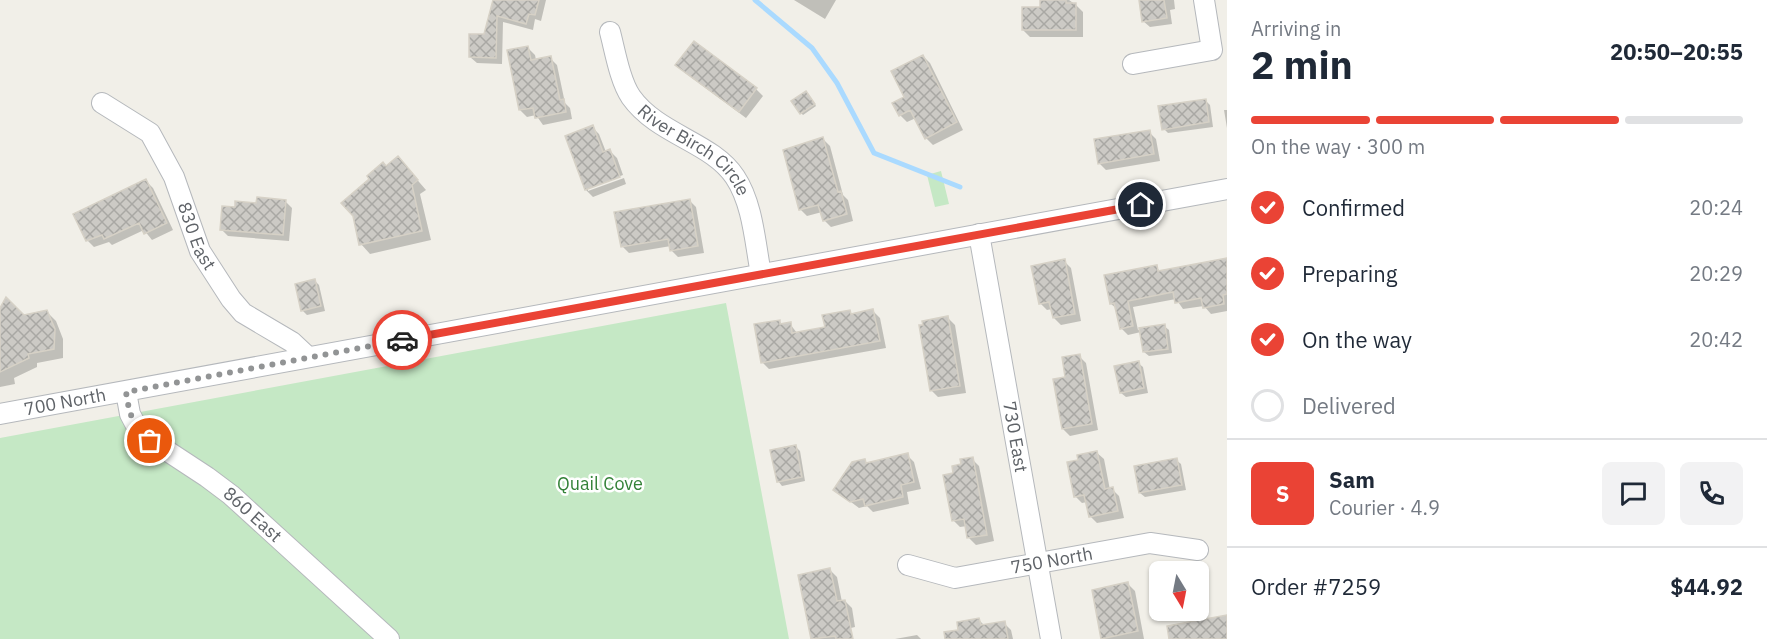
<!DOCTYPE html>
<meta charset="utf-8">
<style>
:root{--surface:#fff;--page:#f2f2f3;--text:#1f2937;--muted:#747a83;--line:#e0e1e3;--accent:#ea4335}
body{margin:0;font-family:"IBM Plex Sans",sans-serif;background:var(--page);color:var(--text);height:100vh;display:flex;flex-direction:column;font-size:22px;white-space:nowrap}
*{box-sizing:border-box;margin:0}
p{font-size:20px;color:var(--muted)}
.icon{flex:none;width:33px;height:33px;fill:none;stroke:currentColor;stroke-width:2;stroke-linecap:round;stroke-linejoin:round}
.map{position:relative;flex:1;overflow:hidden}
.side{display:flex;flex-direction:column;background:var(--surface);width:540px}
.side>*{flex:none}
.needle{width:39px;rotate:170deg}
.fabs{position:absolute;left:1149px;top:561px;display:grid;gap:12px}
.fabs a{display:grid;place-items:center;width:60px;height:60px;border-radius:9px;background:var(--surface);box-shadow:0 2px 4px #0004;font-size:30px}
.pin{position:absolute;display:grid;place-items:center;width:51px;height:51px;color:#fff;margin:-26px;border:3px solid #fff;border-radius:50%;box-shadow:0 2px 6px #0007}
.courier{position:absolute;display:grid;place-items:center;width:60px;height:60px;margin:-30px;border:4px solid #ea4335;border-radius:50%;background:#fff;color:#222;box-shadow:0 2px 8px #0007}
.head em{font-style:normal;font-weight:700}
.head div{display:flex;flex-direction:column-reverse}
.head{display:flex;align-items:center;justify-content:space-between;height:102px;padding:0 24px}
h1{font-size:39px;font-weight:700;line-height:45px}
.bar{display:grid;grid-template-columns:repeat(4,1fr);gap:9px 6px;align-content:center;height:72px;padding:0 24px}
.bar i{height:8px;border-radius:4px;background:var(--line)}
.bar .current{background:var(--accent)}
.bar p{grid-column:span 4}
.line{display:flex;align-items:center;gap:15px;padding:0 24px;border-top:2px solid var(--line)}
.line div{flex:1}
.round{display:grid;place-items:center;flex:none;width:63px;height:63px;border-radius:9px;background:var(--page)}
ol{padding:0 24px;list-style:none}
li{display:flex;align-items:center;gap:18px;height:66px}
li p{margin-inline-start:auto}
li .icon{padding:6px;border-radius:50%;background:var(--accent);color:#fff;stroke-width:4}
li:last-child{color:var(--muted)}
li i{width:33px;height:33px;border:3px solid var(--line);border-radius:50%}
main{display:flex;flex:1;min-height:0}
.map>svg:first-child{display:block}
.green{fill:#c5e8c5}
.shadow{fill:#0003}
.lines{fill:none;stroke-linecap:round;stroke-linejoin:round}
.stream{stroke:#aadaff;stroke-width:5}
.building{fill:url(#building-cross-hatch);stroke:#d6d1c6;stroke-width:1.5}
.minor-casing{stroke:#b5b8bc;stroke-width:22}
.minor{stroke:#fff;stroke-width:20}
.done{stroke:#929495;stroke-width:6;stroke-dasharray:0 10.8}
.route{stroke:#ea4335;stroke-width:8}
.labels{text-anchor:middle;stroke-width:5;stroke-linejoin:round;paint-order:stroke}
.street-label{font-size:18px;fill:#5f6368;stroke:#fff}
.park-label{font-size:18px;fill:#348238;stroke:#fff}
</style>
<main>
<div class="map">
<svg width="1227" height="639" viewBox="0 0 1227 639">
<defs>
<pattern id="building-cross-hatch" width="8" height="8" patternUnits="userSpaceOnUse" patternTransform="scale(1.5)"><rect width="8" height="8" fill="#cccac5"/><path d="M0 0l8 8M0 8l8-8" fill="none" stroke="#a9a8a4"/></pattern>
</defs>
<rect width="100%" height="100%" fill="#f1efe8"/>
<!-- green -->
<path class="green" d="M941 171 949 204 935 207 927 175Z
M726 303 789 639H0V438Z"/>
<!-- shadow -->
<path class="shadow" d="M495 0H546L541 21 535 19 533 30 503 22 502 64 477 63 470 57 485 36Z
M794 0H836L825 19Z
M1041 0H1069L1076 5 1083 12V37H1030L1023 30 1041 8Z
M1140 0H1174L1175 9 1170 10 1172 24 1150 27 1143 21Z
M528 48 535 55 536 60 550 58 557 65 565 103 570 108 572 119 543 125 536 115 527 117 520 110Z
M923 56 930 63 963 130 933 145 926 138 916 118 907 122 900 115Z
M684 72 756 89 763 96 746 118Z
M808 94 816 106 803 115 801 113Z
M1205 100 1210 105 1213 127 1168 133 1164 129Z
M1224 110H1227V128Z
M592 127 599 134 606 152 610 151 617 158 623 175 588 188V191L624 178 626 184 593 197 586 190Z
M1149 132 1156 139 1160 161 1106 170 1099 163Z
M823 139 830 146 843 195 848 200 853 221 831 227 824 220 822 212 807 216 800 209Z
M387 168H407L426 190 420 194 431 240 370 254 361 244 354 215Z
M146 181 153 188 173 230 152 240 144 230 112 245 109 242 94 247 87 240Z
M689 200 696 207 704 253 678 257 671 250V246L629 253 622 246Z
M285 201 292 208 289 241 228 236 221 229 236 209Z
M1227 260V311L1211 314 1204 306 1183 309 1176 299 1133 307 1138 330 1164 326 1169 330 1172 353 1149 356 1144 352 1141 332 1128 335 1121 328 1117 309 1111 304 1156 267 1161 272Z
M1064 261 1071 268 1081 321 1061 325 1054 318 1052 309 1047 310 1040 303Z
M315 281 319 285 325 311 307 315 302 310Z
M0 311 24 316 47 312 56 321 63 339V358L37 363V367L14 378 15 384 0 387Z
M873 311 880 318 886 348 769 369 762 362 779 321 783 325 790 324 797 333 826 329 849 312 852 315Z
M948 318 955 325 966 393 938 397 931 390Z
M1079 356 1086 363 1098 430 1070 436 1063 429 1067 378Z
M1138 363 1143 367 1148 393 1126 397 1121 393Z
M795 446 800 451 805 481 782 486 778 481Z
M1096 452 1104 459 1110 490 1112 489 1119 496 1124 518 1097 523 1090 516 1087 502 1082 503 1075 496Z
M907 455 914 462 921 489 907 492 909 504 873 512 867 506 859 508 835 490 865 461 868 464Z
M972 459 979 466 994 541 976 545 969 538 967 526 960 527 953 520 954 474Z
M1176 460 1181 464 1186 490 1145 497 1140 493Z
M830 570 837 577 842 602 845 601 852 608 855 627 838 631 839 639H813L800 576Z
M1128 584 1135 591 1144 639H1102L1094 591Z
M979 620 985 626 1004 623 1011 630 1013 639H961Z
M917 635 921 639H895Z"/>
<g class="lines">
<!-- stream -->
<path class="stream" d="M755 0 812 48 837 83 874 153 960 187"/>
</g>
<!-- building -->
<path class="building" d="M493 0H539L535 15 529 14 526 24 497 16 496 58 469 57V34H484Z
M1040 0H1066V3H1076V30H1022V7H1040Z
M1139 0H1164L1167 18 1142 22Z
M694 41 757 88 739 112 675 65Z
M528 46 531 60 551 56 560 100 564 99 566 112 535 118 533 108 519 110 507 50Z
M923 55 957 122 925 139 910 110 899 116 892 103 904 97 891 71Z
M806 91 815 104 800 114 791 101Z
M1206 99 1209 122 1162 130 1158 106Z
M593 125 603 152 610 149 620 177 585 190 565 136Z
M1150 130 1154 154 1098 164 1094 139Z
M823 137 838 192 841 191 847 214 823 221 818 205 799 210 783 150Z
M398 156 418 180 412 185 422 231 359 245 353 216 341 203 369 179 367 176 383 162 386 166Z
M146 179 167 223 144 234 139 223 104 239 102 235 86 241 73 214Z
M257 197 286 200 283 235 220 230 222 206 235 207V201L256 203Z
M690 199 698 246 670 251 668 239 621 247 614 212Z
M1227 258V294L1223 295 1224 304 1203 308 1201 298 1175 303 1173 292 1128 301 1133 326 1120 329 1114 303 1110 304 1104 275 1157 265 1158 271Z
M1065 259 1075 314 1053 318 1049 302 1039 304 1031 266Z
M315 279 321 306 301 311 295 284Z
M6 297 24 315 47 310 55 329 54 349 28 354 29 358 0 372V308Z
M873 309 880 341 761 363 754 324 780 320V324L791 322 792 333 825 327 822 315 850 310 851 314Z
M948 316 960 386 930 391 919 325H923L922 321Z
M1165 324 1168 349 1143 352 1139 328Z
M1080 354 1092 424 1062 429 1053 379 1065 377 1062 357Z
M1139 361 1144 388 1120 393 1114 366Z
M796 445 802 477 777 482 770 450Z
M1097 451 1105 489 1113 487 1118 511 1089 517 1084 495 1074 497 1067 462 1078 460 1077 455Z
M908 453 914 482 901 485 903 497 865 506 863 499 850 502 833 490 852 462 865 459 866 463Z
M973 457 987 535 967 538 964 519 952 521 943 475 953 473 952 466 961 464 960 459Z
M1177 458 1182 485 1139 493 1134 466Z
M830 568 837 601 845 600 853 639H836L835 636 811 639 798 575Z
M1128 582 1138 631 1101 639 1092 590Z
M1227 615V639H1169L1167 626Z
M979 618 981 625 1005 621 1008 639H945L944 632 958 630 957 622Z"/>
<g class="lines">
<!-- minor casing -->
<g class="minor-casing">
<g id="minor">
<path id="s1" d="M610 32C615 51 620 81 631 97 658 135 712 142 735 177 753 204 755 243 761 274"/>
<path d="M1133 64 1212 50 1204 0"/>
<path id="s2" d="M102 103 150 133 174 177 200 251 231 299 243 313 292 342 308 357"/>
<path id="s3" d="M979 234 1051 639"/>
<path id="s4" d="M126 392 130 414 140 433 207 477 231 495 389 639"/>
<path id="s5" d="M0 414 1227 189"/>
<path id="s6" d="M908 565 955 578 1150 543 1198 550"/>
</g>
</g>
<!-- minor -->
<use href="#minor" class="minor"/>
</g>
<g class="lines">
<!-- done -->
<path class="done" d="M150 441C133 428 129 413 126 392L402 340"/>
<!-- route -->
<path class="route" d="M402 340 1141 205"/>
</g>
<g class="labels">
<!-- street labels -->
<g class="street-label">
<text dy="6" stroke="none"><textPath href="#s1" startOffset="152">River Birch Circle</textPath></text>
<text dy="6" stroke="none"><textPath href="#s2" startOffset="170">830 East</textPath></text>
<text dy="6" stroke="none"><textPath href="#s5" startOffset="66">700 North</textPath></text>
<text dy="6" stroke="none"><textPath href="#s3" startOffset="206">730 East</textPath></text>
<text dy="6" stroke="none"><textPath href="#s4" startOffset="183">860 East</textPath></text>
<text dy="6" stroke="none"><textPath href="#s6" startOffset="147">750 North</textPath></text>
</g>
<!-- park labels -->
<g class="park-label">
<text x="600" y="490">Quail Cove</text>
</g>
</g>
</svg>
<div class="fabs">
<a><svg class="needle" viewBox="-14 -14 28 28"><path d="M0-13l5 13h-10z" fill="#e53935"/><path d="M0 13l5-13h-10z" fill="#747a83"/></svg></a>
</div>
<div class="pin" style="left:150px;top:441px;background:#ea580c"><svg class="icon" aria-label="bag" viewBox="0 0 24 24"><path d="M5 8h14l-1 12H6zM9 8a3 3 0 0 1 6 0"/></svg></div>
<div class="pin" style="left:1141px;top:205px;background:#1f2937"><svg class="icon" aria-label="home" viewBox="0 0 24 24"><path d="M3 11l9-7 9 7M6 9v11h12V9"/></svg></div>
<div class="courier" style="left:402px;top:340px"><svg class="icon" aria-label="car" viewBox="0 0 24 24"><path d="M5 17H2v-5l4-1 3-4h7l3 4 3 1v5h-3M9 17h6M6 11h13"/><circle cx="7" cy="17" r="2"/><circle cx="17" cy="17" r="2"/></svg></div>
</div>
<section class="side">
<div class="head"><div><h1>2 min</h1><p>Arriving in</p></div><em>20:50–20:55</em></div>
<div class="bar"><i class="current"></i><i class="current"></i><i class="current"></i><i></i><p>On the way · 300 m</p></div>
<ol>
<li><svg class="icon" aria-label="check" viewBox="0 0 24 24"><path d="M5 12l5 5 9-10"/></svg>Confirmed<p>20:24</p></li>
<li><svg class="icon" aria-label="check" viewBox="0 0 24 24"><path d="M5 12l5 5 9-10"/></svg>Preparing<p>20:29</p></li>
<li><svg class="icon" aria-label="check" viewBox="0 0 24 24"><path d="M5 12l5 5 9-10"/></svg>On the way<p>20:42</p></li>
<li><i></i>Delivered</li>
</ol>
<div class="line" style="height:108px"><b class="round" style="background:var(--accent);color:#fff">S</b><div><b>Sam</b><p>Courier · 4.9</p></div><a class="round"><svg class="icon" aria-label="chat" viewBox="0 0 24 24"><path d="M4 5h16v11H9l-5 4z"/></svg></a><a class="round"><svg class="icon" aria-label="phone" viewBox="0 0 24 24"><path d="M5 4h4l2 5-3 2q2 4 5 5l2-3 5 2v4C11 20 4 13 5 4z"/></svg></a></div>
<div class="line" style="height:78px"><div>Order #7259</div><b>$44.92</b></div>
</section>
</main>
